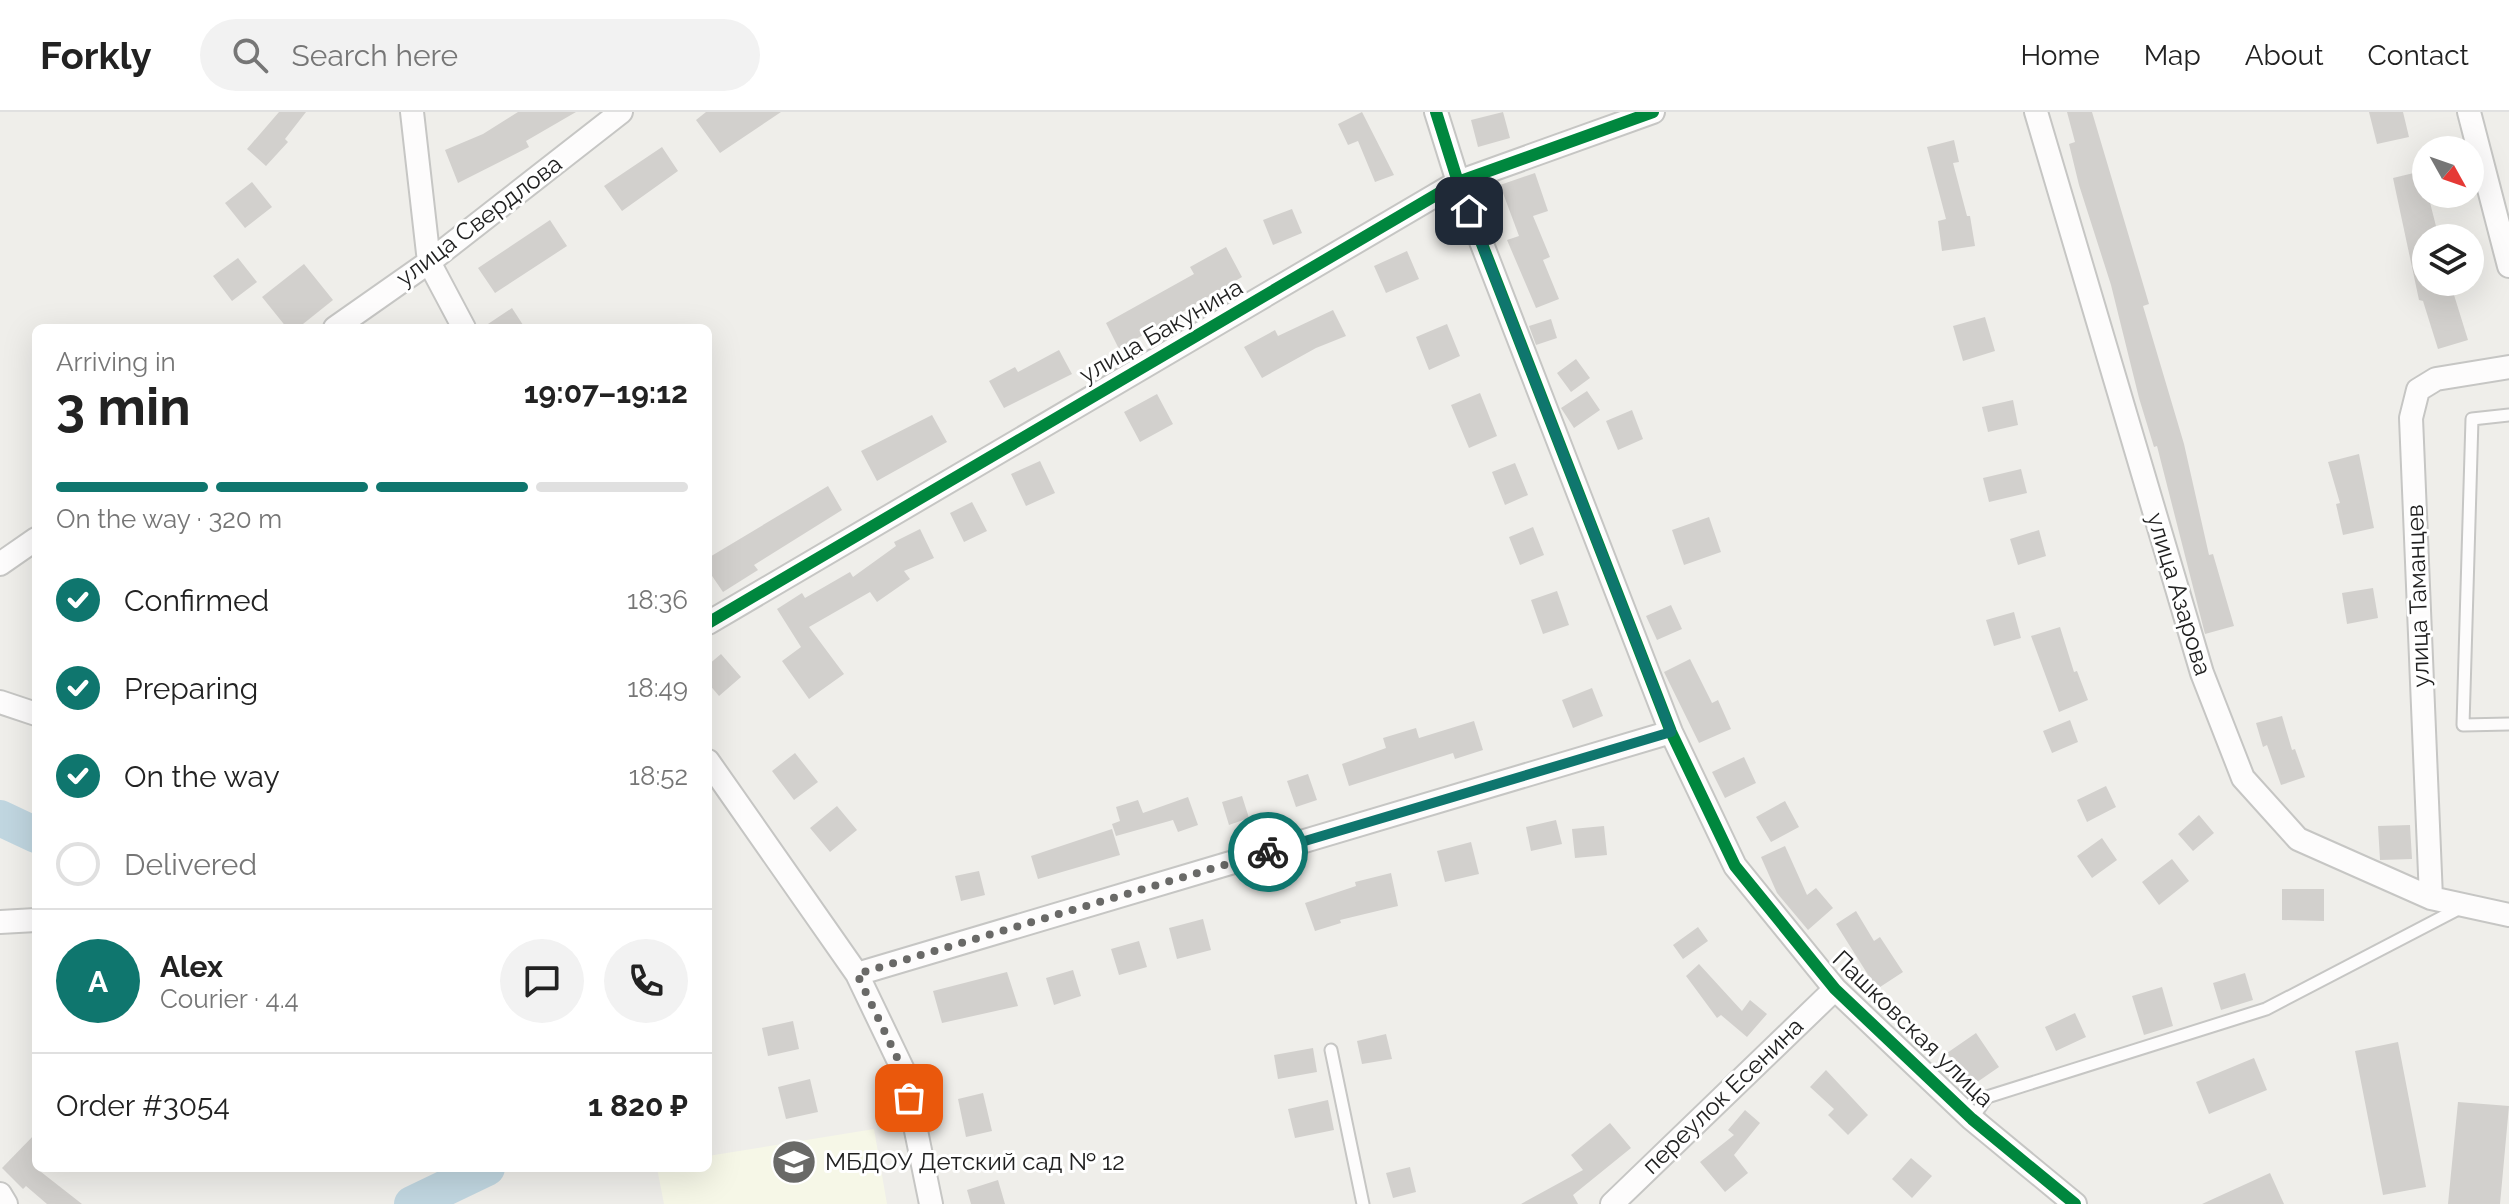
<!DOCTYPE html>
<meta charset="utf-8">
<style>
:root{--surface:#fff;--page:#f2f2f2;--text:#222;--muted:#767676;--line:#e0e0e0;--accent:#0f766e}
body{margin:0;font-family:Raleway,sans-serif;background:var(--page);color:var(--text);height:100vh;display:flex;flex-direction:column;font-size:30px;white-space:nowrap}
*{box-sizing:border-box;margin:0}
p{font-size:26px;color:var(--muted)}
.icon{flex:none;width:44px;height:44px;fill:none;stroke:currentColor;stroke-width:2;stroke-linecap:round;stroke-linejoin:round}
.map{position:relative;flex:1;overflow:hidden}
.side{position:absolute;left:32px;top:212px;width:680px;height:848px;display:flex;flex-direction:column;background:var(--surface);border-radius:12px;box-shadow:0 8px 32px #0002}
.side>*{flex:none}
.needle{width:52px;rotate:130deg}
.controls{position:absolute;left:2412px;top:24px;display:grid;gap:16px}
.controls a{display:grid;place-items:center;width:72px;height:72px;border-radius:50%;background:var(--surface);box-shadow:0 8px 32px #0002;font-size:40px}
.pin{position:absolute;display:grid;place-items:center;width:68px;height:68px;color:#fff;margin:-34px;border-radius:16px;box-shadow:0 4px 12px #0006}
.courier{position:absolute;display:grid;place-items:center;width:80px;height:80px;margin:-40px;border:6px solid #0f766e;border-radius:50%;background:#fff;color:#222;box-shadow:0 2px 10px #0007}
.overview em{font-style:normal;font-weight:700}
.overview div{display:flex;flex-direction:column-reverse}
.overview{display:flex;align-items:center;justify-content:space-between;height:136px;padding:0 24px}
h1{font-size:52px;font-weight:700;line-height:60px}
.bar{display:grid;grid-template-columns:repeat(4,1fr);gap:12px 8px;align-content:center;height:96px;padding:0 24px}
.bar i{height:10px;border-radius:6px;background:var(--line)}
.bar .active{background:var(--accent)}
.bar p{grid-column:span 4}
.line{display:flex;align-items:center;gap:20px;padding:0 24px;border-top:2px solid var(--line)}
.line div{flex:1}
.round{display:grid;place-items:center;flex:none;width:84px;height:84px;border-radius:42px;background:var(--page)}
ol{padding:0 24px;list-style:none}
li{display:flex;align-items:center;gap:24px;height:88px}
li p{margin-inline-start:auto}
li .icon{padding:8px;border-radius:50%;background:var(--accent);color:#fff;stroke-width:4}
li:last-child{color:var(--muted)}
li i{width:44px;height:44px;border:4px solid var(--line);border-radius:50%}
header{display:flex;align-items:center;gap:48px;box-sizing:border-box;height:112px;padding:0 40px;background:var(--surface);border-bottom:2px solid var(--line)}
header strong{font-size:38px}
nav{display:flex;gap:44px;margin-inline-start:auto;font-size:28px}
.search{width:560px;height:72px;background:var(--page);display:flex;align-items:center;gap:20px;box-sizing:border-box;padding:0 28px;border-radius:44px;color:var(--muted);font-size:30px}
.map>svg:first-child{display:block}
.education{fill:#f6f7e7}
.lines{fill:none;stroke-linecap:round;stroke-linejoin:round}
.river{stroke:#c0d6e0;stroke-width:36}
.building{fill:#d2d0cd}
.lane-casing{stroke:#c6c6c4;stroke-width:15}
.street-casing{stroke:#c6c6c4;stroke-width:26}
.lane{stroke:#fdfcfc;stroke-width:11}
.street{stroke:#fdfcfc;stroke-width:22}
.cycleway-casing{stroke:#fff;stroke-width:17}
.cycleway{stroke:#00873e;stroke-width:12}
.done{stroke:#696967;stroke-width:8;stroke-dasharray:0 14.4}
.route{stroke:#0f766e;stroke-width:10}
.labels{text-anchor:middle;stroke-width:6;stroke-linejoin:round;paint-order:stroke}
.street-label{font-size:24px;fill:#212121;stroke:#fff}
.poi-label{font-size:24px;fill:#212121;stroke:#fff;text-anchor:start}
</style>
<header>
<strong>Forkly</strong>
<div class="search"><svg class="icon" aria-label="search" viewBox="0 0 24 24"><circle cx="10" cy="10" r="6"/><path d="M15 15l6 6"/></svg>Search here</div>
<nav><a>Home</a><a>Map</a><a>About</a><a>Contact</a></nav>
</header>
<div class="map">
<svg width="2509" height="1092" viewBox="0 0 2509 1092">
<rect width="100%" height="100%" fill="#efeeea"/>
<!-- education -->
<path class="education" d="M874 1017 887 1092H664L657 1056H708V1044Z"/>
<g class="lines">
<!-- river -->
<path class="river" d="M0 706 36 723
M412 1092 487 1056"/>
</g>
<!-- building -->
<path class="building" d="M279 0H306L285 27 288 30 266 54 247 37Z
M518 0H576L526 29 529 35 458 71 445 38 483 22Z
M706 0H781L720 41 696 8Z
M1362 0 1394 63 1375 70 1358 29 1348 33 1338 12Z
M1503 0 1510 26 1478 35 1471 8Z
M2067 0H2092L2149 192 2143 194 2184 332 2209 443 2213 442 2234 514 2205 522 2157 334 2154 335 2139 286 2111 173 2079 73 2069 32 2075 30Z
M2369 0H2403L2409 25 2377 32Z
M1954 28 1959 50 1953 51 1967 104H1970L1975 134 1942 139 1938 109 1946 107 1927 35Z
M662 35 678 59 622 99 604 74Z
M2422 59 2439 126H2426V170H2450L2468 228 2438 237 2423 189 2419 188 2393 66Z
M1535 61 1548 99 1533 104 1550 145 1543 148 1559 187 1536 196 1507 128 1519 124 1500 73Z
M252 70 272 95 245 116 225 91Z
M1292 97 1302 121 1273 133 1263 108Z
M550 108 567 134 495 181 478 156Z
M1226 135 1242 165 1119 237 1106 211 1194 162 1190 155Z
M1407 139 1419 167 1386 181 1374 154Z
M238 146 257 170 232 189 213 164Z
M304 152 333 188 298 216H287L262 185Z
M512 196 525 216H482Z
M1333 198 1346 224 1316 236 1262 266 1244 235 1275 218 1278 224Z
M1985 205 1995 239 1963 249 1953 214Z
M1551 207 1557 226 1536 233 1529 214Z
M1447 212 1460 244 1429 258 1416 225Z
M1059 238 1072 262 1004 296 989 269 1015 255 1018 260Z
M1576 247 1590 266 1571 280 1557 261Z
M1587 279 1600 298 1574 316 1561 296Z
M1480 281 1497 324 1469 336 1451 293Z
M1157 282 1173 312 1140 330 1124 300Z
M2013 288 2018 313 1988 320 1982 295Z
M1632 298 1643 327 1618 338 1606 309Z
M932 303 947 330 877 369 861 339Z
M2359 342 2374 416 2343 423 2336 392 2340 391 2328 350Z
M1040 349 1055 381 1026 394 1011 362Z
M1515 351 1528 383 1505 393 1492 360Z
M2021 357 2027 381 1989 390 1983 366Z
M828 374 842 398 754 453 758 458 723 480 708 458V446Z
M972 390 987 419 964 430 950 401Z
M1709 405 1721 440 1684 453 1672 418Z
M1533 415 1544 443 1520 453 1509 425Z
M920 417 934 446 904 459 910 467 877 490 870 480 809 515 844 562 809 587 782 549 801 535 777 497 802 481 805 486 850 460 853 465 896 434 894 430Z
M2039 418 2046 444 2018 453 2010 427Z
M2373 476 2378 506 2347 512 2342 481Z
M1557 479 1569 513 1543 522 1531 488Z
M1671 493 1682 517 1657 528 1646 504Z
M2014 500 2021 526 1994 534 1986 508Z
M2060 515 2074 560 2077 559 2088 588 2059 600 2031 524Z
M721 542 741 565 719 584 708 571V553Z
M1690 547 1712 591 1718 588 1731 617 1699 631 1664 560Z
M1592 576 1603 604 1573 616 1562 588Z
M2282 604 2292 638 2295 637 2305 665 2281 673 2267 633 2263 635 2256 611Z
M2070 608 2078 630 2052 641 2043 619Z
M1474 609 1483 638 1455 647 1453 641 1349 674 1342 652 1386 636 1383 626 1416 616 1419 626Z
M795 641 818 670 794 688 772 659Z
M1744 645 1756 671 1725 686 1712 660Z
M1308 662 1317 688 1296 695 1287 669Z
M2106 674 2116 695 2087 710 2077 688Z
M1242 684 1249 706 1229 713 1222 690Z
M1188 685 1198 713 1178 720 1173 708 1116 724 1112 712 1120 709 1116 695 1138 688 1143 701Z
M1785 689 1799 715 1771 730 1756 705Z
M837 694 857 718 830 740 810 716Z
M2199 703 2214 721 2193 739 2178 722Z
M1556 708 1562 732 1531 739 1526 715Z
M2410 713 2412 747 2380 748 2378 714Z
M1604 714 1607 743 1575 746 1572 717Z
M1112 717 1120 743 1038 767 1031 744Z
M2102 726 2117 748 2092 766 2077 744Z
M1471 730 1479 762 1445 770 1437 739Z
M1785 734 1807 783 1816 776 1833 796 1808 818 1777 781 1761 745Z
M2172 747 2189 769 2159 793 2142 770Z
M979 759 985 783 961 789 955 764Z
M1391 761 1398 794 1340 808 1341 811 1315 819 1305 791 1356 774 1355 770Z
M2282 777H2324V809L2282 808Z
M1856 799 1874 829 1880 825 1903 860 1877 877 1836 812Z
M1203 807 1211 838 1177 847 1169 816Z
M1698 815 1708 829 1683 847 1673 833Z
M1139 829 1147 855 1119 863 1111 837Z
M1699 852 1742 899 1750 888 1767 902 1747 925 1721 903 1717 906 1686 864Z
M1073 858 1081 884 1054 893 1046 866Z
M1007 860 1018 894 942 911 933 879Z
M2245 861 2253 888 2221 898 2213 871Z
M2162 875 2173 914 2144 923 2132 884Z
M2075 901 2086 925 2056 939 2045 915Z
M793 909 799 937 768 944 762 916Z
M1976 921 1999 955 1970 975 1947 941Z
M1386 922 1392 947 1362 952 1357 929Z
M2398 930 2426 1075 2383 1083 2355 939Z
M1313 936 1317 960 1278 967 1274 943Z
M2254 946 2267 978 2209 1002 2196 970Z
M1826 958 1868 1003 1848 1023 1828 1003 1834 997 1810 975Z
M810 967 818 1000 786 1007 778 975Z
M983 981 992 1019 966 1025 958 987Z
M1328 988 1334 1018 1295 1026 1288 997Z
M2458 990 2509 994 2500 1092H2448Z
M1745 998 1760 1011 1734 1043 1748 1061 1725 1080 1700 1050 1734 1023 1728 1018Z
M1610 1011 1631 1036 1573 1083 1578 1092H1521L1583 1058 1571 1043Z
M36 1021V1056L82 1092H47L26 1074 23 1077 2 1056Z
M1911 1046 1932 1064 1912 1086 1892 1067Z
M1410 1055 1416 1080 1393 1086 1386 1061Z
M2270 1061 2284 1092H2202Z
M998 1068 1005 1092H971L967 1078Z"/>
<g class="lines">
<!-- lane casing -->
<g class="lane-casing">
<path id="lane" d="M2509 303 2472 307 2463 613 2509 612
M1331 938 1363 1092
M1972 1007 1987 985 2266 897 2460 796"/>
</g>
<!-- street casing -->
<g class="street-casing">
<path id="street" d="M412 0 429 150 464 216
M1436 0 1458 70 1671 620 1735 754 1835 877 1972 1007 2075 1092
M2036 0 2202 561 2243 666 2298 727 2431 786 2509 803
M2469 0 2509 154
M335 216 429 150 621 0
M0 452 36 427
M708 511 1458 70 1653 0
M0 590 36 602
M708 649 857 862 904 960 931 1092
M2431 786 2411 306 2418 278 2436 267 2509 255
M0 810 36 808
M857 862 1671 620
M0 1082 6 1092
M1612 1092 1835 877"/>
</g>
<!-- lane -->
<use href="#lane" class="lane"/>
<!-- street -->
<use href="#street" class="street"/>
<!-- cycleway casing -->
<g class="cycleway-casing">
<path id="cycleway" d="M1436 0 1458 70 1671 620 1735 754 1835 877 1972 1007 2075 1092
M708 511 1458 70 1653 0"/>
</g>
<!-- cycleway -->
<use href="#cycleway" class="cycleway"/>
</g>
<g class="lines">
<!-- done -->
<path class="done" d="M909 986 904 960 857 862 1268 740"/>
<!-- route -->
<path class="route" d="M1268 740 1671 620 1469 99"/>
</g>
<!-- icons -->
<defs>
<g id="school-disc" transform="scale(2.3)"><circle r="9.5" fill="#696967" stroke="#fff"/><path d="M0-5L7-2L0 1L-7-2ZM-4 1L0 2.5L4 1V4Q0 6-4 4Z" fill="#fff"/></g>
</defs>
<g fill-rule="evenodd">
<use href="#school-disc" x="794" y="1050"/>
</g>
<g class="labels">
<!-- street labels -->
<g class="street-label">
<text transform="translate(479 109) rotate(-37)" y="8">улица Свердлова</text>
<text transform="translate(1161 219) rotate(-30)" y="8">улица Бакунина</text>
<text transform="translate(2179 482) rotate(73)" y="8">улица Азарова</text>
<text transform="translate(2418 484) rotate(-92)" y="8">улица Таманцев</text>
<text transform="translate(1913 917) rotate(44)" y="8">Пашковская улица</text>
<text transform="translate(1723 984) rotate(-44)" y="8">переулок Есенина</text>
</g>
<!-- poi labels -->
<g class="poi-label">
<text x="825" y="1058">МБДОУ Детский сад № 12</text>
</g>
</g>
</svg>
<div class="controls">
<a><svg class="needle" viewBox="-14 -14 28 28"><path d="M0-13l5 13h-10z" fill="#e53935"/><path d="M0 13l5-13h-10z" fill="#767676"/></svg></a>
<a><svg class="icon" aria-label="layers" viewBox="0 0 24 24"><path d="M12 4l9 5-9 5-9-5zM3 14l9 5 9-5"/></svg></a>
</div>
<div class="pin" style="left:909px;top:986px;background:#ea580c"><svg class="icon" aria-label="bag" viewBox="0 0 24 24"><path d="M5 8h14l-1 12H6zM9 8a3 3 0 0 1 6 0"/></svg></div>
<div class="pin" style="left:1469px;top:99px;background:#1f2937"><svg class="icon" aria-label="home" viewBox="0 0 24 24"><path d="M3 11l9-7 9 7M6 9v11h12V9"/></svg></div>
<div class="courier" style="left:1268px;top:740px"><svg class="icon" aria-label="bike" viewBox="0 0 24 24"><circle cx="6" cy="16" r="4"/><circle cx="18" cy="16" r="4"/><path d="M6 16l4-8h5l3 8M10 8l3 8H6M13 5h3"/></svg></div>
<section class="side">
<div class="overview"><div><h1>3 min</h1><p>Arriving in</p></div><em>19:07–19:12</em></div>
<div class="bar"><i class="active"></i><i class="active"></i><i class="active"></i><i></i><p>On the way · 320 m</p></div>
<ol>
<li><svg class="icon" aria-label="check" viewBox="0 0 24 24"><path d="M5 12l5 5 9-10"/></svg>Confirmed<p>18:36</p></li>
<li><svg class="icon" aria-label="check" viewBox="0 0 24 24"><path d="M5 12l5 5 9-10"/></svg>Preparing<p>18:49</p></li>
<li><svg class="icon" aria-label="check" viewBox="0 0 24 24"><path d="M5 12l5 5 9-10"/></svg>On the way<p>18:52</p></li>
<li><i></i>Delivered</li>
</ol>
<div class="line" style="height:144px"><b class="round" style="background:var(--accent);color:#fff">A</b><div><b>Alex</b><p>Courier · 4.4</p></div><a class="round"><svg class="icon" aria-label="chat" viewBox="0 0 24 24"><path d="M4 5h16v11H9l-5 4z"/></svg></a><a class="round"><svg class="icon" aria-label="phone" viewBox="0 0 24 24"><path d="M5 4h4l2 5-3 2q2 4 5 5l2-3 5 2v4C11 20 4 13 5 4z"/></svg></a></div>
<div class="line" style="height:104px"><div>Order #3054</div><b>1 820 ₽</b></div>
</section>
</div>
